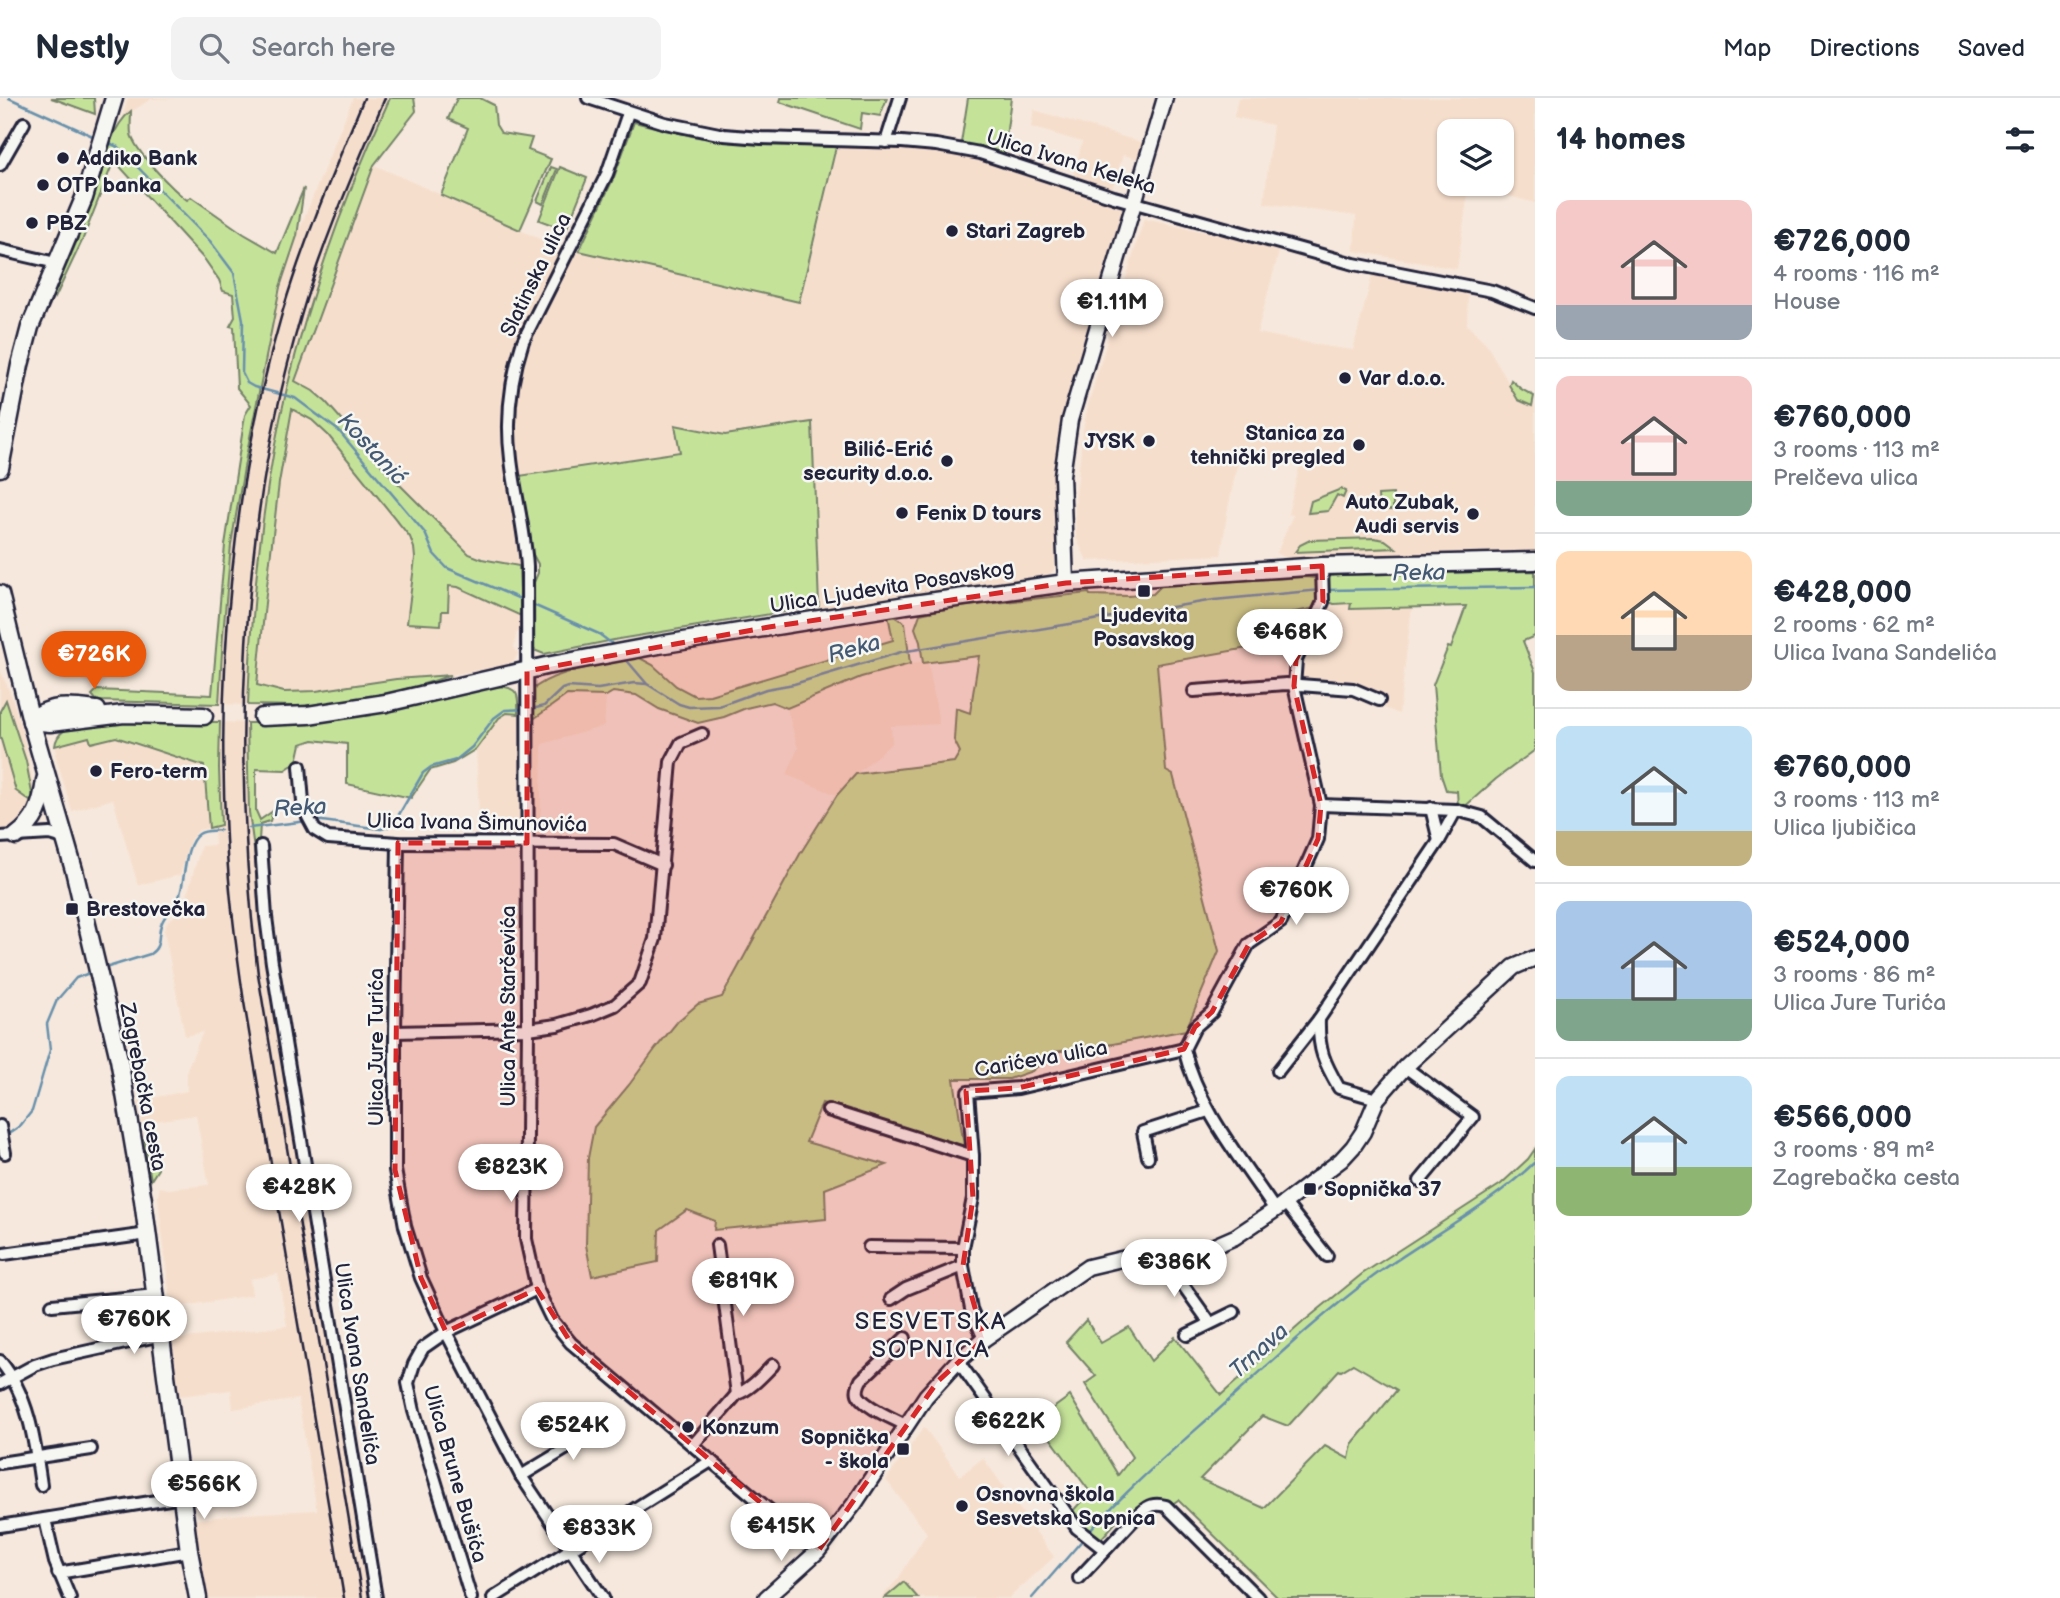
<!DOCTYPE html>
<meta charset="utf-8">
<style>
body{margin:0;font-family:"Balsamiq Sans",sans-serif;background:#f2f2f3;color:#1f2937;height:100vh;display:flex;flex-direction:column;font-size:26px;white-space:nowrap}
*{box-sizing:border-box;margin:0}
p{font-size:23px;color:#747a83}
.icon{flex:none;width:38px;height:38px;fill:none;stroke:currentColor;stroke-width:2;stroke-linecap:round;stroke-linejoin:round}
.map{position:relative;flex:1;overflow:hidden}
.sheet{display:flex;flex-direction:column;background:#fff;width:525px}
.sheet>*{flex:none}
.tools{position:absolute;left:1437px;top:21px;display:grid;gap:14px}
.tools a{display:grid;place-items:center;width:77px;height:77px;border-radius:14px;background:#fff;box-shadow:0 2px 5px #0004;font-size:35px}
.price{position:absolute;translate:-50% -60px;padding:0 16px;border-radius:24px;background:#fff;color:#222;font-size:23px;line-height:46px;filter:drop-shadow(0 2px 4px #0008)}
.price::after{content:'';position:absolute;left:50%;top:42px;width:21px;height:16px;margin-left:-10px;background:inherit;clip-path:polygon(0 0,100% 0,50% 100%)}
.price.selected{background:#ea580c;color:#fff}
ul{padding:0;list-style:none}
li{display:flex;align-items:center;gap:21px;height:175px;padding:0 21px}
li+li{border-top:2px solid #e0e1e3}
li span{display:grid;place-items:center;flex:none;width:196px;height:140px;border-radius:14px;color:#555}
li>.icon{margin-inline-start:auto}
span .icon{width:84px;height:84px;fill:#fffc;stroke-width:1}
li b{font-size:30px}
h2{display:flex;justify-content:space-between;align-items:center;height:84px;padding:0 21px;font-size:30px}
header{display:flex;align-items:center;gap:42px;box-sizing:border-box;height:98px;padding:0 35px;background:#fff;border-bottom:2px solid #e0e1e3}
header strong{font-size:33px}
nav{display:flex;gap:38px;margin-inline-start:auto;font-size:24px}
.search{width:490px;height:63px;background:#f2f2f3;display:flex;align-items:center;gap:18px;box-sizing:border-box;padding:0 24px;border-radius:14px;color:#747a83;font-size:26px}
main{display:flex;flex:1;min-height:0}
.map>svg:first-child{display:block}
</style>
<header>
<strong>Nestly</strong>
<div class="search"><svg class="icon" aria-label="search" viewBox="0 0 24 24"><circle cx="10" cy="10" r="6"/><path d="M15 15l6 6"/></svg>Search here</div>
<nav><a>Map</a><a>Directions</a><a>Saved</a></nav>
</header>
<main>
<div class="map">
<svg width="1535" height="1500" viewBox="0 0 1535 1500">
<rect width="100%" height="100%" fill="#f6e8dc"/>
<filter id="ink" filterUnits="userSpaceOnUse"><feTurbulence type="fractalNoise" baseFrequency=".0143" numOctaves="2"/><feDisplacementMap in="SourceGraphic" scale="14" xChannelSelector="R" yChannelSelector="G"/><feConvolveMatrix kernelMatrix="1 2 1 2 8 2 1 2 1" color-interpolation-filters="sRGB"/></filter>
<g filter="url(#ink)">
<g fill="#f6decc" fill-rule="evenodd">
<polygon points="128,0 177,0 151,1 123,19"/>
<polygon points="353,0 390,0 367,49 344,109 321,175 286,291 274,349 263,424 254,498 248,607 219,606 223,537 231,447 255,305 280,189 297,138"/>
<path d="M1238,0h297v105l-66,-18 -12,84 -103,-18 2,-35 -92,-13 9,-78 -39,-8zM1502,33v53h-53v-53z"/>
<polygon points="1034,12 1147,46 1143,62 1123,57 1111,94 1073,81 1082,44 1031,29"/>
<polygon points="837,47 880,47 934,51 981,59 1117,105 1123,111 1125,118 1057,379 1056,455 1054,471 1047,479 1036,484 966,490 820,516 812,324 725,337 676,327 681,354 519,378 515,365 513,317 521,263 529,239 575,152 799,204"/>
<polygon points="374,67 562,151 529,213 513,248 509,271 502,338 502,354 516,436 519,468 469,456 392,379 326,304 295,283"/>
<polygon points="1144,121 1280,150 1257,235 1330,249 1353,252 1373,174 1468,191 1467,227 1486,245 1518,302 1535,308 1535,458 1293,464 1277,455 1293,417 1288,416 1300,366 1239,358 1227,415 1221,457 1087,463 1076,439 1075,408 1083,332 1088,307"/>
<polygon points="292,310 312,322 328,337 410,439 414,450 415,460 408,525 442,513 447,513 449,488 458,489 521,518 521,532 516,536 514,550 518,555 514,563 503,568 451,577 421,579 316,593 283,594 257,588 279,385"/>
<polygon points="1317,503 1334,506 1351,505 1351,511 1412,508 1399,616 1357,598 1289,576 1287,543 1282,534 1282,519 1290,515 1314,510"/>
<polygon points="888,517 894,542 710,597 695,598 676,588 653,567 638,559 773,534"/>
<polygon points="928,564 939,626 891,628 892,645 856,676 837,697 787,677 798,650 787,610 861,579 910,566"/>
<polygon points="0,572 12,599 26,647 36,703 18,732 0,734"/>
<polygon points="567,597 606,598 604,628 542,646 540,738 480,737 476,651 499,620 507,615 535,620"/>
<polygon points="220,624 247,625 247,661 251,741 257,774 262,836 272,912 371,1500 206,1500 201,1477 193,1422 244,1416 317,1412 298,1301 233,1311 231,1292 178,1298 171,1242 287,1228 278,1176 250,1181 252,1197 171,1210 158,1098 160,1089 168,1091 209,1087 196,1017 142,1025 138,1003 187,993 187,971 203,934 185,938 164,832 168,823 180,814 185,804 201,748 215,747 214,729 221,727 219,670"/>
<polygon points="89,639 91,645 116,639 204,668 209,730 199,732 190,742 180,777 138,787 113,701 72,713 55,655 57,654 55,648"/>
<polygon points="924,1329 960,1378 983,1360 1054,1459 1009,1500 881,1500 898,1481 927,1435 886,1382"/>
</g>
<g fill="#c5e299" stroke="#74826a" stroke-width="2" fill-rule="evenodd">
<polygon points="51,0 94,0 95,16 57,2"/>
<path d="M390,0h24l2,13 -42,54 -79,216 18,10 13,11 66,75 77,77 13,5 37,7 2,50 -63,-29 -9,-1 -1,25h-6l-1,14 -34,-2 8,-65 -1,-10 -4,-11 -82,-102 -16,-15 -20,-11 -13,74 -14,120 -8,82 27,7 32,-1 80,-12 55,-4c-47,17 -99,28 -149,31 -18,0 -36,-1 -54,-1 4,-106 14,-213 39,-317 24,-99 60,-197 103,-290z"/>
<polygon points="457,0 480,0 494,7 496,27 501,35 532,40 528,52 551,61 520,132 441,97 468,30 448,21"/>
<polygon points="781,0 887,0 880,18 862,15 860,31 780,4"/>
<polygon points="968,0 1011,0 1004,55 961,45"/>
<path d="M131,13c0,7 -1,16 0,23 4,17 41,55 56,66l4,-3 53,37 33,19 27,-65 -7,48 -17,51 -35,175 -14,83 -8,90 -4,69 -122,-3 -5,-6 5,-5 115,5 13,-150 20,-130 6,-10 -14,-17 -3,-61 -4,-1 5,-9 -2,-23 -10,-3 -4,-11 -14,-20 -91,-100 -32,81 -27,57 -2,-2c13,-30 27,-60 38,-91 10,-28 16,-75 40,-94z"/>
<polygon points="634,24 692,38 728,44 836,49 799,204 579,153 614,79"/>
<polygon points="551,69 557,71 543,106 537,103"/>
<polygon points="560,69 587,80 566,132 539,122"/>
<polygon points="1511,282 1521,291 1534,298 1532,308 1518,302 1509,287"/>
<polygon points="812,324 819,508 619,541 544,556 534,552 532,489 538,475 538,466 531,453 529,428 519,378 680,354 675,327 725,337"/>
<polygon points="1341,391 1346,393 1343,400 1337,397 1328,413 1308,415 1311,403"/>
<polygon points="1393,396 1393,412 1379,412 1378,397"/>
<polygon points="1374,440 1385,442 1396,450 1295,454 1300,447 1310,442"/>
<polygon points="1535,473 1535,538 1523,543 1535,574 1535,652 1496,681 1461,712 1458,709 1457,693 1446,692 1441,677 1433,587 1448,549 1451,550 1466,508 1350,511 1351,505 1334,506 1329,504 1329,480 1331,478 1341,477"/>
<polygon points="1306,479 1314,480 1316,483 1317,503 1315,510 1290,515 1282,519 1282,534 1287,543 1157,566 1166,673 1173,677 1219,853 1186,932 1113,946 1054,954 1032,973 1009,981 954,981 964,1048 822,1005 806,1044 887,1067 825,1091 826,1121 714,1132 715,1123 687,1112 659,1132 658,1164 592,1178 586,1147 588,1060 594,1029 629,987 656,950 678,923 698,906 722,899 800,756 837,697 856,676 954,664 960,654 954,642 956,610 970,615 979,558 923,565 920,544 915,530 920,516 948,510 1089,495 1090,497 1128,498 1153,496 1162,487"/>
<path d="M888,517h5l12,8 5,41 -49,13 -74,31 -15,-6 -26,6 -22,9 -26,6 -39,-14 -23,-14 -23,-3 -7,4 -39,-1 -32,23 -4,-1v-26c22,-22 77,-26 107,-34l15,8 23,21 19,10 15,-1 183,-55z"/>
<path d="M497,588c22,1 22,9 21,28l-11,-1 -8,5 -23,31 -23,14 -23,7 -19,28 -64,-14v-40l-34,-4 -12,4 -4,18 -12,8 -29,-1v42l4,9 13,-9 -3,10 -10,3 -1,17h-2v31l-8,-60 -2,-89h15l167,-22z"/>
<polygon points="6,602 26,663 34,706 16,693 0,638 0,613"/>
<path d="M90,623l130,1 -1,46 2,57 -12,3 -5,-62 -88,-29 -25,6 -2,-6 -34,9c2,-18 20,-20 35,-25z"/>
<polygon points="144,1042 155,1052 158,1071 151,1082"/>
<path d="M1535,1051v449h-257l-100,-98 -7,5c-15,-12 -26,-2 -37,10l-7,-5 -26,29 -31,-25 20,-22 -53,-72 33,-24 48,79 14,-18 -47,-73 11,-8 -30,-34 20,-22 15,23 28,-16 22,34 24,-24 46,58 82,-73 59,-48 139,-90 27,-25zM1353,1266l44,26 -45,54 -3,15 -24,-13 -61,62 -64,-29 62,-63 26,10 51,-56 2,1z"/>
<polygon points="904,1484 918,1500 885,1500"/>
</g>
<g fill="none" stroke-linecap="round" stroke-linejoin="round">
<g stroke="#6790ac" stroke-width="2.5">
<polyline points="9,0 97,40"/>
<polyline points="107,44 118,49 210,143 234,175 243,222 242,275 247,285 254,289 295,300 339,333 425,435 434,456 447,470 525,503"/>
<polyline points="1327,492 1535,489"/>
<polyline points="531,506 599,536 615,548"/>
<polyline points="624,559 647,586"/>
<polyline points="532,611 544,608 562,591 568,589 598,591 634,585 647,586 679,606 689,609 719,608 766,591 794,586 901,554 1214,502 1321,492"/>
<polyline points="315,722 381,731 388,729 397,720 423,675 431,669 456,662 472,649 494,620 505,612 526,611"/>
<polyline points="249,730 308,723"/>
<path d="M105,870l45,-14c12,-8 7,-17 11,-29 3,-11 14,-18 18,-28 7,-17 4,-52 20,-63 6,-4 15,-3 22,-4"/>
<polyline points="5,1038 20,1028 32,1013 50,952 47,926 57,902 76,880 92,874"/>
<path d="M1089,1434c39,-44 84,-82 128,-121 50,-45 99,-92 153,-132 55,-41 116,-70 165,-117"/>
<polyline points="1032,1500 1085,1439"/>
</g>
<defs>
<g id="minor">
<polyline points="588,0 665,25 724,37 761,40 902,44 936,47 980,55 1114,99 1354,166 1492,193 1535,210"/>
<path d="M628,15l-21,61 -84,167c-12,37 -17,79 -12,118 4,36 14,71 16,108l1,462 -2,210 11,50 15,31 19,23 247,208"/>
<polyline points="886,44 900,0"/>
<polyline points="0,67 24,25"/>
<polyline points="0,152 56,165"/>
<polyline points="1194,593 1286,586 1353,591 1379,602"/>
<polyline points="300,668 303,704 308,719 315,732 328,740 398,745 614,746 663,767"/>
<polyline points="1321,707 1456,712 1482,719 1535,763"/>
<polyline points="1431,710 1439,743"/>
<polyline points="0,739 50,736 57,738 66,742"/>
<polyline points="398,745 395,934 395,1072 405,1128 421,1180 446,1234 521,1378 603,1500"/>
<polyline points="261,748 266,819 272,865 376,1500"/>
<polyline points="395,934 528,931 557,927 591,917 615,907 640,885 655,841 671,664 681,645 702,636"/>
<polyline points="1405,969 1473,1019 1420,1083"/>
<polyline points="1278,973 1319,921"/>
<path d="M1377,1001l-38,-11c-15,-26 -21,-38 -20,-69l120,-178 17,-31"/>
<polyline points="828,1012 973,1058"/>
<polyline points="0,1028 5,1055"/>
<polyline points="1148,1059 1143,1034 1208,1013"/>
<polyline points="1285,1105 1327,1158"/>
<path d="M1275,1112c-34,-51 -76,-100 -91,-161l11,-22 17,-15 37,-68 32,-22 37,-83 3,-34 -27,-119 2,-26 27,-58 -1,-36"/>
<polyline points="717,1147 737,1296"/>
<polyline points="869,1149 963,1150"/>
<polyline points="4,1156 148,1136"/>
<polyline points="1163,1159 1210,1225"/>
<polyline points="891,1201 906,1191 963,1168"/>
<polyline points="52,1207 156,1197"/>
<polyline points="1187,1237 1234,1214"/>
<path d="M905,1240l-44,42c-3,6 -5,11 -2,16 7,12 36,23 48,30"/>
<polyline points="984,1241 971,1211 963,1168 963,1150 973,1100 973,1058 968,994 1018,990 1184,951"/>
<path d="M0,1263c29,34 35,82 41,124"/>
<polyline points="958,1263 1077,1430 1105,1452"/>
<polyline points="0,1286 35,1267 53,1261 161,1237"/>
<path d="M693,1347l44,-51c14,-5 25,-18 36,-29"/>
<polyline points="0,1365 91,1351"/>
<polyline points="521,1378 610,1324"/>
<polyline points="45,1421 55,1464 70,1500"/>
<polyline points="0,1428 182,1399"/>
<polyline points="58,1475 189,1453"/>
<path d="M1079,1480l61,-65c9,-8 14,-10 26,-7l92,92"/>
<polyline points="471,1500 414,1313 408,1285 414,1266 423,1250 446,1234 537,1191"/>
<polyline points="493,1500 711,1363"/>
</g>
<g id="tertiary">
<polyline points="1066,485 1062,377 1070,322 1165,0"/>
<polyline points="766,1500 818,1453 855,1405 926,1298 958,1263 984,1241 1088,1169 1134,1158 1189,1159 1235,1139 1275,1112 1341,1062 1353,1049 1363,1034 1377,1001 1405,969 1514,869 1535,860"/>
</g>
<g id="secondary">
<polyline points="0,370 20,267 30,229 84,100 114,0"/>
<polyline points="0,496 31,623 74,772 119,961 143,1102 189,1453 198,1500"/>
<polyline points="262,619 308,617 386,605 546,568 659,547 906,507 1066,485 1322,468 1535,463"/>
<polyline points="31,623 50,625 124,616 204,618"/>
<path d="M31,623c18,-18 42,-14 66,-11"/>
<path d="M16,738c20,-14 26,-32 29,-56"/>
</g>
</defs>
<use href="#minor" stroke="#22223b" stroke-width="16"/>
<use href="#tertiary" stroke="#22223b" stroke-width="19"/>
<use href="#secondary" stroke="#22223b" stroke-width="21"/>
<use href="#minor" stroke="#f6f6f2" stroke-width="10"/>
<use href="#tertiary" stroke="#f6f6f2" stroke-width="14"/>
<use href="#secondary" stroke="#f6f6f2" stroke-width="16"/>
<g stroke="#22223b" stroke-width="2.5">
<path d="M344,1500l-100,-596c-8,-54 -15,-108 -18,-163 -10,-176 7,-359 57,-529 22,-73 52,-142 81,-212"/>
<path d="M362,1500l-104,-624c-27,-217 -19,-448 43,-658 22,-75 54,-147 84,-218"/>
</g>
</g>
</g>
<path fill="#d62828" fill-opacity="0.2" stroke="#d62828" stroke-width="5" stroke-dasharray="14 9" stroke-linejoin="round" d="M1322,468l1,36 -27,58 -2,26 27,119 -3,34 -37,83 -32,22 -37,68 -17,15 -11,22 -166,39 -52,3 7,107 -10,68 21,73 -46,42 -120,170 -247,-208 -34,-54 -91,43 -25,-54 -26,-108 3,-327h129v-172l242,-44 297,-44z"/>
<g fill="#22223b" stroke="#f6f6f2" stroke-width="2.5">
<circle cx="63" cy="60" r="7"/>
<circle cx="43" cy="87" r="7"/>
<circle cx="32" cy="125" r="7"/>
<circle cx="952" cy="133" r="7"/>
<circle cx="1345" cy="280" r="7"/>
<circle cx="1149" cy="343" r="7"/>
<circle cx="1359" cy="347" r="7"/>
<circle cx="947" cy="363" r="7"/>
<circle cx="902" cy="415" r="7"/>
<circle cx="1473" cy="416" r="7"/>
<rect x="1137" y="486" width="14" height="14" rx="3.5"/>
<circle cx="96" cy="673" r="7"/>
<rect x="65" y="804" width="14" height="14" rx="3.5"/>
<rect x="1303" y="1084" width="14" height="14" rx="3.5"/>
<circle cx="688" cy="1329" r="7"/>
<rect x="896" y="1344" width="14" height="14" rx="3.5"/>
<circle cx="962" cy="1408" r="7"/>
</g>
<g text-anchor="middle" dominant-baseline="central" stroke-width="5" stroke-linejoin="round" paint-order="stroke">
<g font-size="21" font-weight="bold" fill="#22223b" stroke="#f6f6f2" text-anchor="start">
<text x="77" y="60">Addiko Bank</text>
<text x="57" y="87">OTP banka</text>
<text x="46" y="125">PBZ</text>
<text x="966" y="133">Stari Zagreb</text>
<text x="1359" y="280">Var d.o.o.</text>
<text x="1345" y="335" text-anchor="end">Stanica za<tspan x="1345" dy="24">tehnički pregled</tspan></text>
<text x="1135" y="343" text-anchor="end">JYSK</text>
<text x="933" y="351" text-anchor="end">Bilić-Erić<tspan x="933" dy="24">security d.o.o.</tspan></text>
<text x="1459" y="404" text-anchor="end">Auto Zubak,<tspan x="1459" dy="24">Audi servis</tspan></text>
<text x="916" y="415">Fenix D tours</text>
<text x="1144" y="517" text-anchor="middle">Ljudevita<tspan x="1144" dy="24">Posavskog</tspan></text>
<text x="110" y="673">Fero-term</text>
<text x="86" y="811">Brestovečka</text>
<text x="1324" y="1091">Sopnička 37</text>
<text x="702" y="1329">Konzum</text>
<text x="889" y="1339" text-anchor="end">Sopnička<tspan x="889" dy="24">- škola</tspan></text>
<text x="976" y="1396">Osnovna škola<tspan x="976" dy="24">Sesvetska Sopnica</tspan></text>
</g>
<g font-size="21" fill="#22223b" stroke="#f6f6f2">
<text transform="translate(1071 64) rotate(17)">Ulica Ivana Keleka</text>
<text transform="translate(536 177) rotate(-64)">Slatinska ulica</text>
<text transform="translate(892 489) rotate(-9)">Ulica Ljudevita Posavskog</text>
<text transform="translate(477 725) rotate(1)">Ulica Ivana Šimunovića</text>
<text transform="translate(508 908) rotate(-90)">Ulica Ante Starčevića</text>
<text transform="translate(376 949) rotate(-90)">Ulica Jure Turića</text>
<text transform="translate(1041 961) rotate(-10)">Carićeva ulica</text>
<text transform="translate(143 989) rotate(79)">Zagrebačka cesta</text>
<text transform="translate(357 1266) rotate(81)">Ulica Ivana Sandelića</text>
<text transform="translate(455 1376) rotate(74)">Ulica Brune Bušića</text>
</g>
<g font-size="23" font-style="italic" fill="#445973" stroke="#f6f6f2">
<text transform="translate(372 351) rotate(47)">Kostanić</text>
<text transform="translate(1419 475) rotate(-1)">Reka</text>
<text transform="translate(854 551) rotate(-16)">Reka</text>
<text transform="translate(300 710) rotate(-3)">Reka</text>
<text transform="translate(1259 1253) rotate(-42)">Trnava</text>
</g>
<g font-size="24" letter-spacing="2" fill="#22223b" stroke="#f6f6f2">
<text x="931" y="1223">SESVETSKA<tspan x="931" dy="28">SOPNICA</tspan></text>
</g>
</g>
</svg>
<div class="tools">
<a><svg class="icon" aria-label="layers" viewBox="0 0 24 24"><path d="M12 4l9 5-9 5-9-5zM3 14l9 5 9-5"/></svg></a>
</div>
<b class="price" style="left:1112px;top:241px">€1.11M</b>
<b class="price" style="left:1290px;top:571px">€468K</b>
<b class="price selected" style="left:94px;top:593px">€726K</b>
<b class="price" style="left:1296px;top:829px">€760K</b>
<b class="price" style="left:511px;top:1106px">€823K</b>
<b class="price" style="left:299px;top:1126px">€428K</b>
<b class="price" style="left:1174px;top:1201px">€386K</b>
<b class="price" style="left:743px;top:1220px">€819K</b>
<b class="price" style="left:134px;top:1258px">€760K</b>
<b class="price" style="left:1008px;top:1360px">€622K</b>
<b class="price" style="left:573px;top:1364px">€524K</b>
<b class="price" style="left:204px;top:1423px">€566K</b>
<b class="price" style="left:781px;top:1465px">€415K</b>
<b class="price" style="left:599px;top:1467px">€833K</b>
</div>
<section class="sheet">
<h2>14 homes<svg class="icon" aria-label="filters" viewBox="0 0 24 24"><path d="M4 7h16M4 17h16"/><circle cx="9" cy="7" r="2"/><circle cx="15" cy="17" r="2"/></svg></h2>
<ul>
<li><span style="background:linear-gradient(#f6c9c9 75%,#9aa5b1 0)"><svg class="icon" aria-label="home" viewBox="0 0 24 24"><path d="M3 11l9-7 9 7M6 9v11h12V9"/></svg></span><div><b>€726,000</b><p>4 rooms · 116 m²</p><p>House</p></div></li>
<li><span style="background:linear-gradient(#f6c9c9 75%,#7fa58c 0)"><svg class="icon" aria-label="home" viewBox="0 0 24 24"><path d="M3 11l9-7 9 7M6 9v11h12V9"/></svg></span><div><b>€760,000</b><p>3 rooms · 113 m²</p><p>Prelčeva ulica</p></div></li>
<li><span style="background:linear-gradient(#ffd9b3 60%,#b9a48a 0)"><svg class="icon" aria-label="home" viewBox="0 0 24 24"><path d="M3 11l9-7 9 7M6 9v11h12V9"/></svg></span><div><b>€428,000</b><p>2 rooms · 62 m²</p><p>Ulica Ivana Sandelića</p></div></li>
<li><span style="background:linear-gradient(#bfe0f5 75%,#c2b280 0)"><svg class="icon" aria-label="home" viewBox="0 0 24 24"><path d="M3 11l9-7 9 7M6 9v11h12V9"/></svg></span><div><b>€760,000</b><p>3 rooms · 113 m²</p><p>Ulica ljubičica</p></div></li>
<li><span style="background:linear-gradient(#a9c7e8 70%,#7fa58c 0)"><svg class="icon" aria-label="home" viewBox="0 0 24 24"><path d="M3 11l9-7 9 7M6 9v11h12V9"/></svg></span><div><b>€524,000</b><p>3 rooms · 86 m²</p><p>Ulica Jure Turića</p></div></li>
<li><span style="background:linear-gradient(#bfe0f5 65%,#8fb573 0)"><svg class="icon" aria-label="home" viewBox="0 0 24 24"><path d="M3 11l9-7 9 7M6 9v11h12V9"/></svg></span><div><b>€566,000</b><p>3 rooms · 89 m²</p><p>Zagrebačka cesta</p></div></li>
</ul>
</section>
</main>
